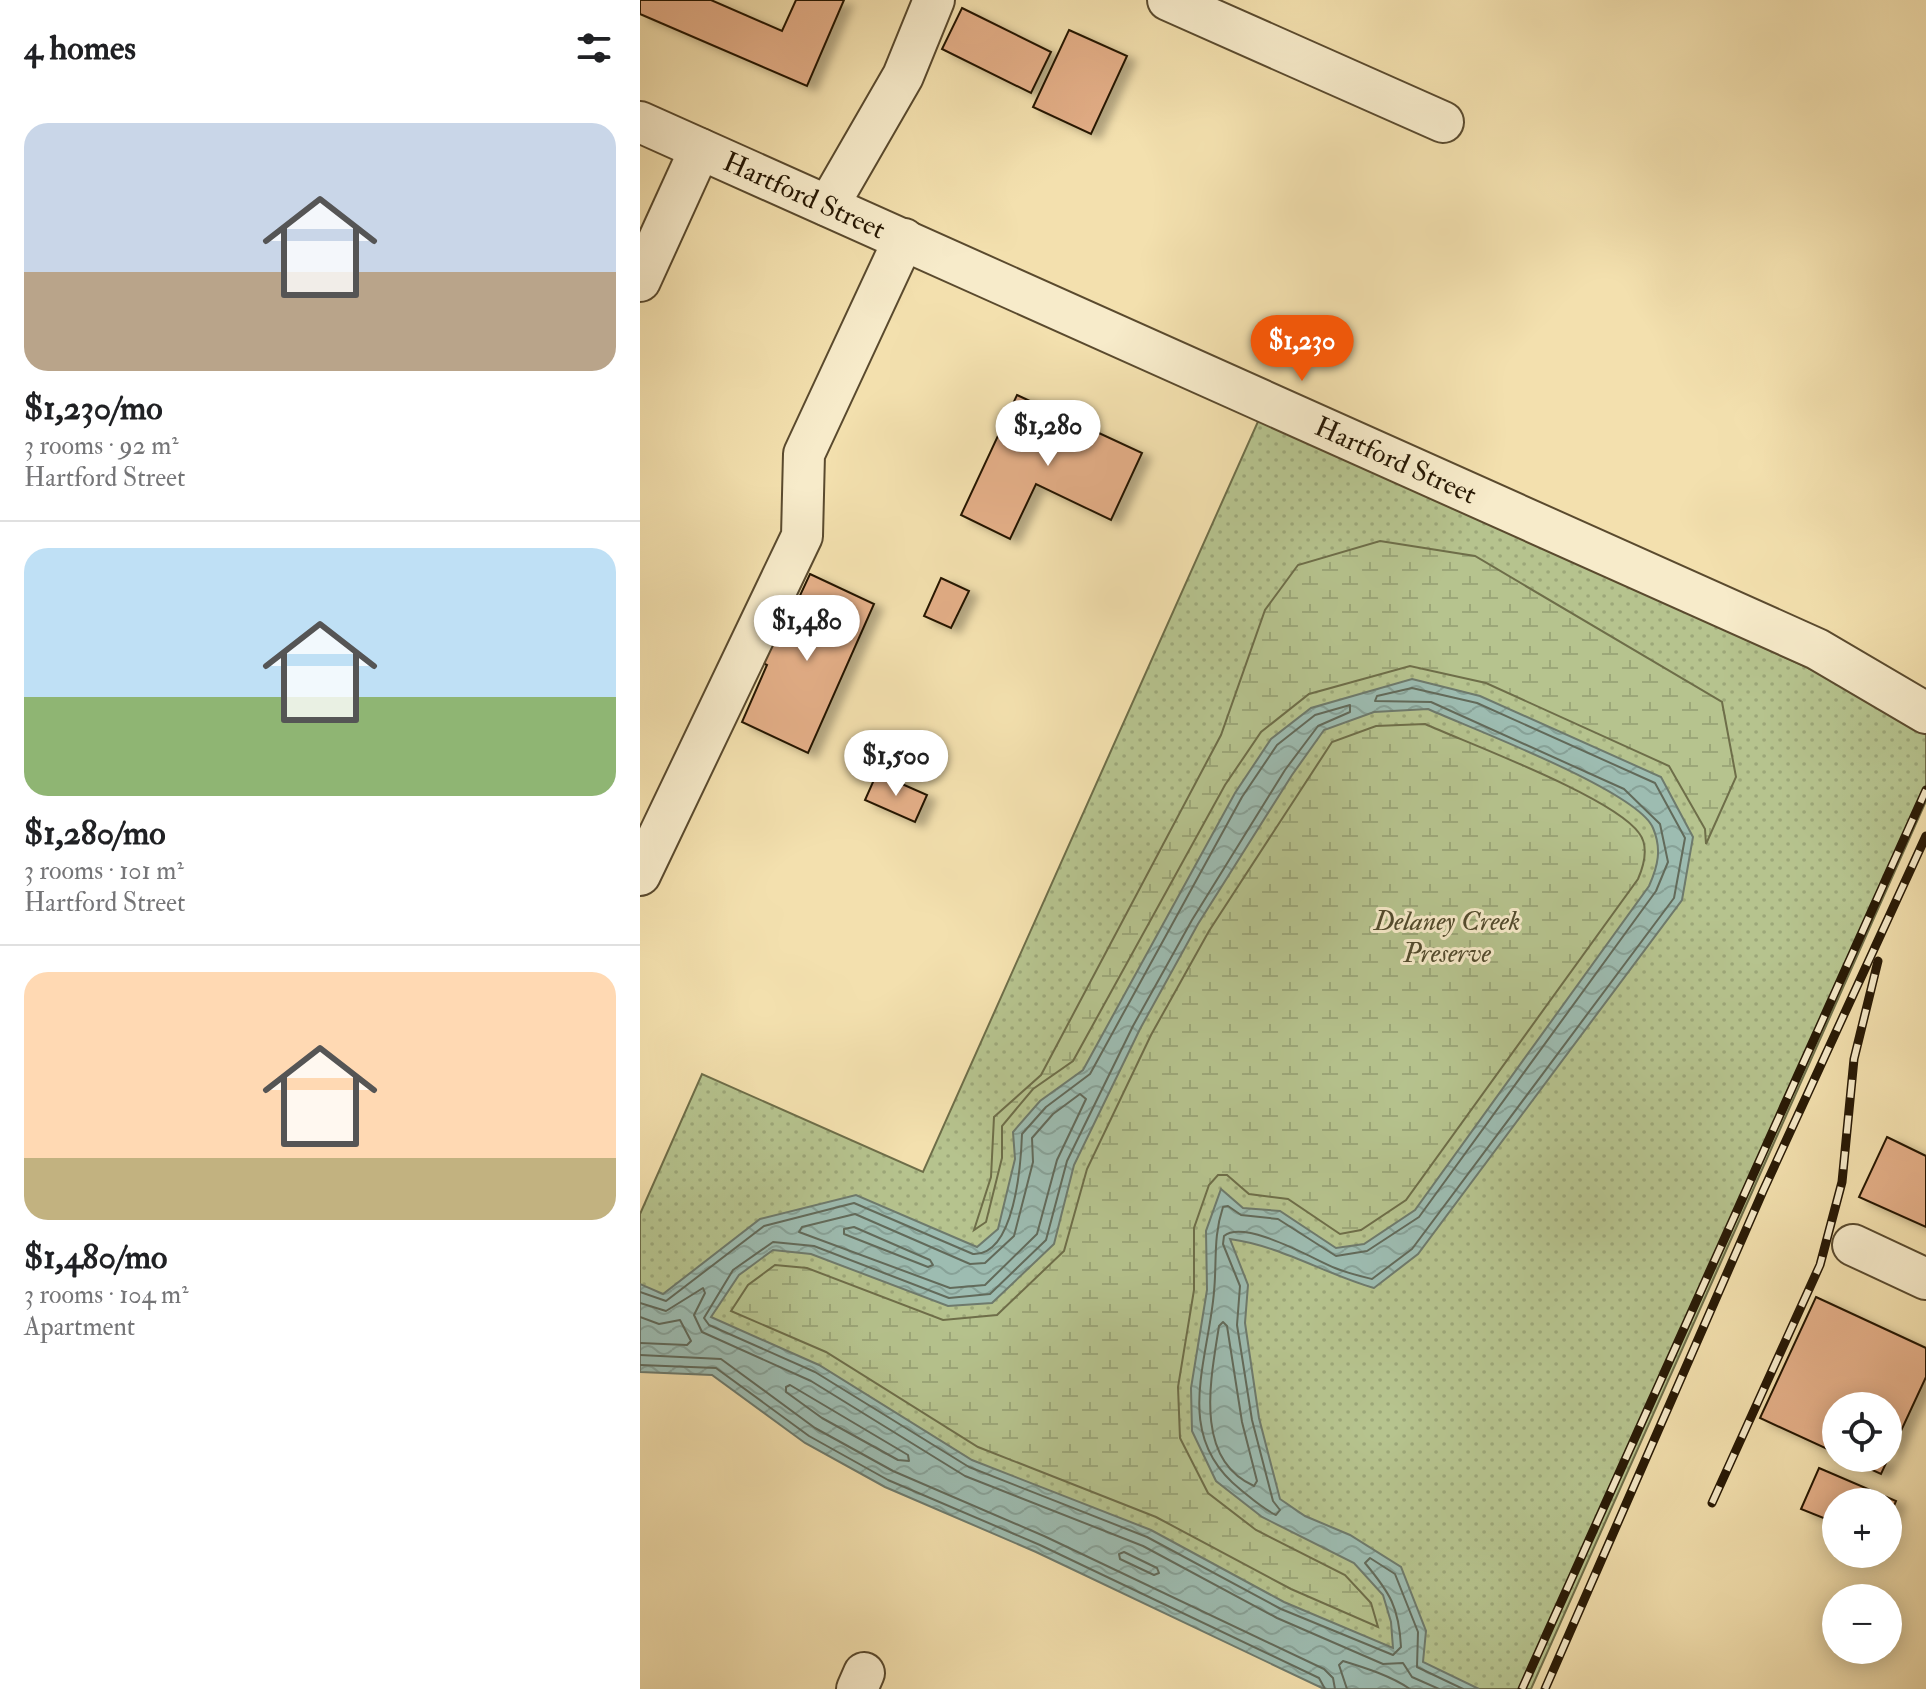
<!DOCTYPE html>
<meta charset="utf-8">
<style>
body{margin:0;font-family:"IM FELL Double Pica",serif;background:#f6f6f6;color:#202124;height:100vh;display:flex;flex-direction:column;font-size:30px;white-space:nowrap}
*{box-sizing:border-box;margin:0}
p{font-size:26px;color:#757577}
.icon{flex:none;width:44px;height:44px;fill:none;stroke:currentColor;stroke-width:2;stroke-linecap:round;stroke-linejoin:round}
.map{position:relative;flex:1;overflow:hidden}
.side{display:flex;flex-direction:column;background:#fff;width:640px}
.side>*{flex:none}
.tools{position:absolute;left:1182px;top:1392px;display:grid;gap:16px}
.tools a{display:grid;place-items:center;width:80px;height:80px;border-radius:50%;background:#fff;box-shadow:0 4px 20px #0003;font-size:40px}
.price{position:absolute;translate:-50% -68px;padding:0 18px;border-radius:28px;background:#fff;color:#222;font-size:26px;line-height:52px;filter:drop-shadow(0 2px 4px #0008)}
.price::after{content:'';position:absolute;left:50%;top:48px;width:24px;height:18px;margin-left:-12px;background:inherit;clip-path:polygon(0 0,100% 0,50% 100%)}
.price.selected{background:#ea580c;color:#fff}
ul{padding:0;list-style:none}
li{display:grid;align-content:center;gap:16px;height:424px;padding:0 24px}
li+li{border-top:2px solid #e0e0e0}
li span{display:grid;place-items:center;height:248px;border-radius:24px;color:#555}
li>.icon{margin-inline-start:auto}
span .icon{width:144px;height:144px;fill:#fffc;stroke-width:1}
li b{font-size:34px}
h2{display:flex;justify-content:space-between;align-items:center;height:96px;padding:0 24px;font-size:34px}
main{display:flex;flex:1;min-height:0}
.map>svg:first-child{display:block}
</style>
<main>
<section class="side">
<h2>4 homes<svg class="icon" aria-label="filters" viewBox="0 0 24 24"><path d="M4 7h16M4 17h16"/><circle cx="9" cy="7" r="2"/><circle cx="15" cy="17" r="2"/></svg></h2>
<ul>
<li><span style="background:linear-gradient(#c9d6e8 60%,#b9a48a 0)"><svg class="icon" aria-label="home" viewBox="0 0 24 24"><path d="M3 11l9-7 9 7M6 9v11h12V9"/></svg></span><div><b>$1,230/mo</b><p>3 rooms · 92 m²</p><p>Hartford Street</p></div></li>
<li><span style="background:linear-gradient(#bfe0f5 60%,#8fb573 0)"><svg class="icon" aria-label="home" viewBox="0 0 24 24"><path d="M3 11l9-7 9 7M6 9v11h12V9"/></svg></span><div><b>$1,280/mo</b><p>3 rooms · 101 m²</p><p>Hartford Street</p></div></li>
<li><span style="background:linear-gradient(#ffd9b3 75%,#c2b280 0)"><svg class="icon" aria-label="home" viewBox="0 0 24 24"><path d="M3 11l9-7 9 7M6 9v11h12V9"/></svg></span><div><b>$1,480/mo</b><p>3 rooms · 104 m²</p><p>Apartment</p></div></li>
</ul>
</section>
<div class="map">
<svg width="1286" height="1689" viewBox="0 0 1286 1689">
<defs>
<pattern id="green-dots" width="8" height="8" patternUnits="userSpaceOnUse" patternTransform="scale(2)"><rect width="8" height="8" fill="#b6c38e"/><path d="M2 2h.1M6 6h.1" fill="none" stroke="#9ca779" stroke-width="1.8" stroke-linecap="round"/></pattern>
<pattern id="wetland-marsh" width="20" height="14" patternUnits="userSpaceOnUse" patternTransform="scale(2)"><rect width="20" height="14" fill="#b6c38e"/><path d="M1 5h8M5 5V1M11 12h8M15 12V8" fill="none" stroke="#9ca779"/></pattern>
<pattern id="water-waves" width="16" height="10" patternUnits="userSpaceOnUse" patternTransform="scale(2)"><rect width="16" height="10" fill="#9dbcb1"/><path d="M0 5q4-4 8 0t8 0" fill="none" stroke="#87a197"/></pattern>
<filter id="shadow"><feDropShadow dx="9" dy="5" stdDeviation="4" flood-color="#0004"/></filter>
</defs>
<rect width="100%" height="100%" fill="#f3e0ae"/>
<filter id="stains"><feTurbulence type="fractalNoise" baseFrequency=".0025" numOctaves="4"/><feColorMatrix values="0 0 0 0 .2 0 0 0 0 .09 0 0 0 0 .02 0 0 0 .5 -.17"/></filter>
<radialGradient id="worn" r=".72"><stop offset=".6" stop-color="#630" stop-opacity="0"/><stop offset="1" stop-color="#630" stop-opacity=".3"/></radialGradient>
<polygon fill="url(#green-dots)" stroke="#6e6e49" stroke-width="2" points="620,417 1286,722 1286,801 891,1689 781,1689 0,1338 0,1214 62,1074 283,1172"/>
<g fill="url(#wetland-marsh)" stroke="#6e6e49" stroke-width="2">
<polygon points="740,541 835,556 1082,702 1096,777 1066,844 1065,829 1029,766 846,683 770,666 669,694 621,732 585,785 433,1061 393,1089 362,1126 362,1158 346,1222 334,1230 351,1177 354,1117 401,1075 581,735 625,610 658,565"/>
<path d="M785,724c47,21 188,73 214,109 10,13 5,32 -1,46l-232,321 -45,30 -21,4 -52,-35 -39,-5 -22,-19h-9l-9,10 -15,43v62l-16,97 2,51 28,55 48,37 89,45 26,28 7,24 -87,-38 -135,-72 -178,-70 -152,-95 -95,-41 17,-26 27,-20 32,3 136,52 54,-5 67,-64 23,-82 64,-134 58,-104 123,-189 44,-16z"/>
</g>
<path fill="url(#water-waves)" stroke="#6e7a6c" stroke-width="2" fill-rule="evenodd" d="M772,679l68,17 181,81 32,60 -11,63 -264,354 -44,34c-49,-14 -93,-42 -144,-49l18,46 -3,38 14,95 21,81 25,17 45,19 51,32 25,64 -3,31 56,27h-155l-288,-137 -151,-65 -80,-44 -93,-68 -72,-3v-88l23,10 97,-75 96,-24 121,52 21,-18 17,-70 -2,-27 27,-31 43,-31 152,-277 36,-54 40,-31zM788,709c42,19 210,82 225,119 9,21 5,38 -4,58l-234,324 -51,34 -28,4 -56,-37 -37,-3 -22,-19 -15,42 1,59 -16,98 1,43 24,50 46,36 92,46 29,32 8,27 2,26 -109,-46 -133,-72 -179,-70 -153,-95 -108,-48 28,-42 34,-25 38,4 137,52 44,-3 62,-59 20,-79 66,-136 58,-105 94,-149 32,-45 50,-18z"/>
<g fill="none" stroke-linecap="round" stroke-linejoin="round">
<g stroke="#626a5a" stroke-width="2">
<path d="M772,688l65,15 178,80 30,55 -11,60 -262,351 -40,30c-12,-3 -25,-6 -37,-11 -22,-9 -90,-49 -111,-32l-1,8 17,42 -3,39 15,95 21,81 7,9 -4,5c-13,-6 -24,-16 -35,-25 -69,-54 -33,-127 -27,-198 3,-31 -1,-55 9,-85l5,-1 13,9 37,4 58,37 31,-5 52,-34 237,-326 12,-29 -8,-38 -36,-35 -193,-87 -56,-1 2,-5z"/>
<polygon points="440,1094 446,1099 417,1160 397,1234 345,1285 310,1288 159,1232 162,1227 215,1214 330,1264 345,1263 374,1236 393,1162 392,1138 413,1114"/>
<polygon points="214,1227 290,1260 293,1265 288,1267 204,1234 204,1229"/>
<path d="M0,1292l26,9 98,-75 90,-23 119,51c42,2 48,-91 49,-120l24,-27 44,-33 152,-277 35,-52 38,-30 35,-10v7l-32,14 -33,44 -93,150 -59,106 -66,135 -21,79 -56,54 -41,4 -135,-52 -41,-4 -40,28 -29,48 5,7 106,47 154,95 178,70 134,72 112,46 8,-8c-2,-40 -11,-54 -36,-84l5,-5 25,16 23,58 -1,35 46,22"/>
<polyline points="0,1303 26,1311 63,1288 65,1293 54,1315 62,1332 171,1381 325,1476 503,1546 637,1618 743,1664 763,1663 772,1677 799,1689"/>
<polyline points="0,1317 19,1324 40,1320 51,1341 47,1345 0,1343"/>
<path d="M583,1322l4,4 15,96 15,59 -3,5c-61,-27 -43,-108 -35,-160z"/>
<polyline points="0,1355 81,1359 175,1428 253,1471 404,1536 684,1669 693,1678 695,1689"/>
<polyline points="0,1365 76,1368 169,1436 248,1480 400,1545 679,1678 685,1689"/>
<polygon points="150,1385 268,1455 269,1461 258,1460 182,1418 146,1392 146,1387"/>
<polygon points="484,1552 517,1568 519,1573 514,1575 480,1559 479,1554"/>
<path d="M707,1689l-8,-24 4,-4c23,7 48,15 67,28"/>
</g>
</g>
<g fill="#e3ae87" stroke="#271804" stroke-width="2" filter="url(#shadow)">
<polygon points="0,0 71,0 142,31 156,0 204,0 167,86 0,14"/>
<polygon points="322,8 411,52 391,93 302,49"/>
<polygon points="429,30 487,56 451,134 393,107"/>
<polygon points="377,395 502,453 471,520 396,484 370,539 321,515"/>
<polygon points="170,574 234,604 168,753 102,722 127,665 117,660 132,628 143,632"/>
<polygon points="301,578 329,591 311,628 284,616"/>
<polygon points="237,773 287,795 275,822 225,800"/>
<polygon points="1247,1137 1286,1156 1286,1227 1219,1197"/>
<polygon points="1176,1297 1286,1348 1286,1377 1241,1474 1206,1458 1248,1458 1248,1406 1196,1406 1196,1453 1120,1418"/>
<polygon points="1179,1468 1256,1501 1248,1520 1248,1502 1196,1502 1196,1523 1161,1509"/>
</g>
<g fill="none" stroke-linecap="round" stroke-linejoin="round">
<defs>
<g id="minor">
<polyline points="528,0 803,122"/>
<path id="s1" d="M0,122l1177,527 109,64"/>
<polyline points="188,206 263,76 294,0"/>
<polyline points="0,281 60,149"/>
<polyline points="0,875 162,536 164,454 264,239"/>
<polyline points="1213,1245 1286,1279"/>
<polyline points="217,1689 224,1673"/>
</g>
</defs>
<use href="#minor" stroke="#5a4a2e" stroke-width="44"/>
<use href="#minor" stroke="#f7ebca" stroke-width="40"/>
<defs>
<g id="rail">
<polyline points="1072,1503 1180,1265 1202,1182 1214,1059 1238,961"/>
<polyline points="882,1689 1286,790"/>
<polyline points="905,1689 1123,1191 1286,836"/>
</g>
</defs>
<use href="#rail" stroke="#271804" stroke-width="9"/>
<use href="#rail" stroke="#f7ebca" stroke-width="6" stroke-dasharray="18" stroke-linecap="butt"/>
</g>
<g text-anchor="middle" dominant-baseline="central" stroke-width="6" stroke-linejoin="round" paint-order="stroke">
<g font-size="28" fill="#271804" stroke="#f7ebca">
<text stroke="none"><textPath href="#s1" startOffset="180">Hartford Street</textPath></text>
<text stroke="none"><textPath href="#s1" startOffset="828">Hartford Street</textPath></text>
</g>
<g font-size="28" font-style="italic" fill="#524b2d" stroke="#f7ebca">
<text x="807" y="921">Delaney Creek<tspan x="807" dy="32">Preserve</tspan></text>
</g>
</g>
<rect width="100%" height="100%" filter="url(#stains)"/>
<rect width="100%" height="100%" fill="url(#worn)"/>
</svg>
<div class="tools">
<a><svg class="icon" aria-label="locate" viewBox="0 0 24 24"><circle cx="12" cy="12" r="6"/><path d="M12 2v4M12 18v4M2 12h4M18 12h4"/></svg></a>
<a>+</a>
<a>−</a>
</div>
<b class="price selected" style="left:662px;top:383px">$1,230</b>
<b class="price" style="left:408px;top:468px">$1,280</b>
<b class="price" style="left:167px;top:663px">$1,480</b>
<b class="price" style="left:256px;top:798px">$1,500</b>
</div>
</main>
